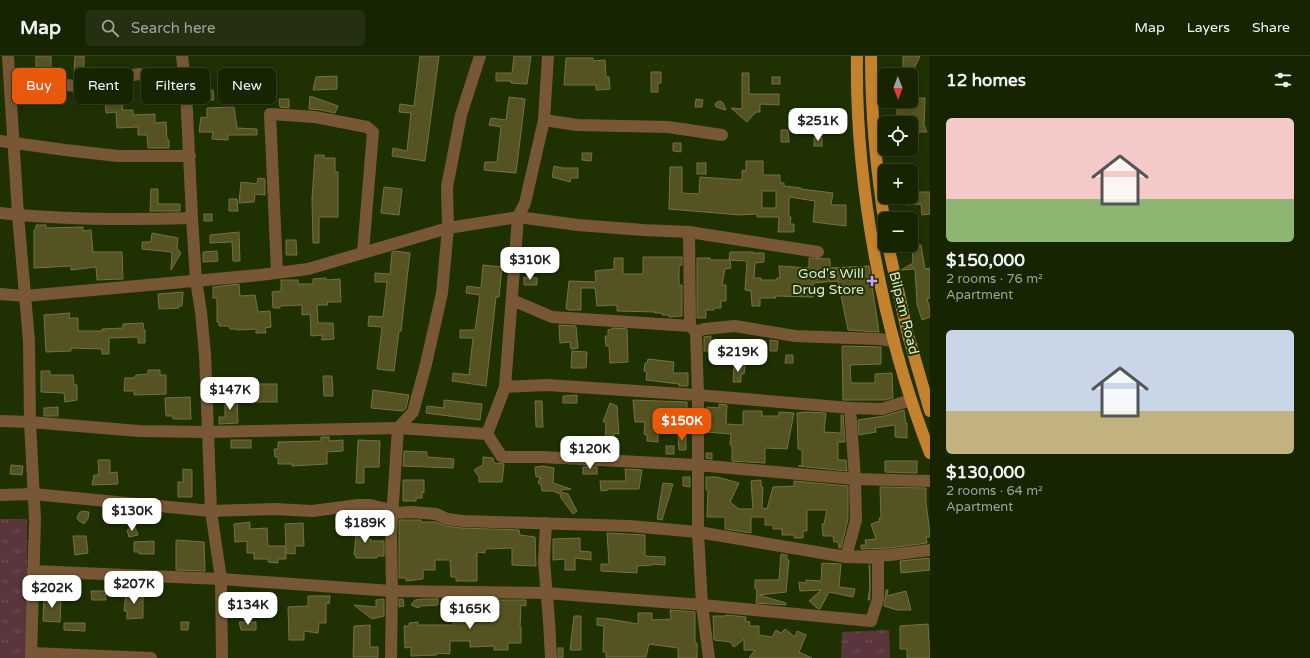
<!DOCTYPE html>
<meta charset="utf-8">
<style>
body{margin:0;font-family:"Varela Round",sans-serif;background:#243011;color:#f1f3f6;height:100vh;display:flex;flex-direction:column;font-size:15px;white-space:nowrap}
*{box-sizing:border-box;margin:0}
p{font-size:13px;color:#9ea499}
.icon{flex:none;width:22px;height:22px;fill:none;stroke:currentColor;stroke-width:2;stroke-linecap:round;stroke-linejoin:round}
.map{position:relative;flex:1;overflow:hidden}
.sheet{display:flex;flex-direction:column;background:#172402;width:380px}
.sheet>*{flex:none}
.banner{position:absolute;left:12px;top:12px;width:380px;height:36px;display:flex;gap:8px}
.needle{width:26px;rotate:179deg}
.tools{position:absolute;left:878px;top:12px;display:grid;gap:8px}
.tools a{display:grid;place-items:center;width:40px;height:40px;border-radius:6px;background:#172402;box-shadow:0 2px 6px #0003,0 0 0 1px #364124;font-size:20px}
.price{position:absolute;translate:-50% -34px;padding:0 9px;border-radius:8px;background:#fff;color:#222;font-size:13px;line-height:26px;filter:drop-shadow(0 1px 2px #0008)}
.price::after{content:'';position:absolute;left:50%;top:24px;width:12px;height:9px;margin-left:-6px;background:inherit;clip-path:polygon(0 0,100% 0,50% 100%)}
.price.active{background:#ea580c;color:#fff}
ul{padding:0;list-style:none}
li{display:grid;align-content:center;gap:8px;height:212px;padding:0 16px}
li span{display:grid;place-items:center;height:124px;border-radius:6px;color:#555}
li>.icon{margin-inline-start:auto}
span .icon{width:72px;height:72px;fill:#fffc;stroke-width:1}
li b{font-size:17px}
h2{display:flex;justify-content:space-between;align-items:center;height:48px;padding:0 16px;font-size:17px}
.tag{padding:0 14px;border-radius:6px;background:#172402;box-shadow:0 2px 6px #0003,0 0 0 1px #364124;font-size:14px;line-height:36px}
.tag.active{background:#ea580c;color:#fff}
header{display:flex;align-items:center;gap:24px;box-sizing:border-box;height:56px;padding:0 20px;background:#172402;border-bottom:1px solid #364124}
header strong{font-size:19px}
nav{display:flex;gap:22px;margin-inline-start:auto;font-size:14px}
.search{width:280px;height:36px;background:#243011;display:flex;align-items:center;gap:10px;box-sizing:border-box;padding:0 14px;border-radius:6px;color:#9ea499;font-size:15px}
main{display:flex;flex:1;min-height:0}
.map>svg:first-child{display:block}
</style>
<header>
<strong>Map</strong>
<div class="search"><svg class="icon" aria-label="search" viewBox="0 0 24 24"><circle cx="10" cy="10" r="6"/><path d="M15 15l6 6"/></svg>Search here</div>
<nav><a>Map</a><a>Layers</a><a>Share</a></nav>
</header>
<main>
<div class="map">
<svg width="930" height="602" viewBox="0 0 930 602">
<defs>
<pattern id="grass-tufts" width="24" height="20" patternUnits="userSpaceOnUse"><rect width="24" height="20" fill="#5a353c"/><path d="M3 7l-1-3M5 7V3M7 7l1-3M15 17l-1-3M17 17v-4M19 17l1-3" fill="none" stroke="#715257"/></pattern>
</defs>
<rect width="100%" height="100%" fill="#1f3003"/>
<g fill="url(#grass-tufts)">
<polygon points="0,463 27,463 28,602 0,602"/>
<polygon points="889,574 890,602 841,602 842,576"/>
</g>
<g fill="#545321" stroke="#747341" fill-rule="evenodd">
<rect x="36" y="0" width="15" height="15"/>
<polygon points="75,0 84,0 84,16 74,16"/>
<polygon points="420,0 439,0 425,105 392,100 393,92 407,95 411,57 399,56 400,48 414,50"/>
<polygon points="514,0 531,0 527,28 511,27 511,25 496,25 496,17 512,17"/>
<polygon points="903,0 920,0 911,19 903,15"/>
<polygon points="566,2 593,2 593,5 605,4 606,21 609,21 610,33 596,34 596,29 564,29"/>
<polygon points="651,16 661,16 661,27 658,27 658,36 651,36"/>
<polygon points="742,17 749,17 749,38 779,38 779,49 760,48 760,56 756,56 747,66 731,52 742,53"/>
<polygon points="337,20 337,33 313,34 316,21"/>
<rect x="772" y="21" width="8" height="7"/>
<polygon points="213,34 214,44 205,44 205,35"/>
<polygon points="310,40 338,50 335,57 321,54 309,53"/>
<polygon points="509,41 525,43 516,117 484,114 485,106 497,106 501,71 489,69 491,62 506,64"/>
<polygon points="105,42 124,42 122,54 133,54 133,59 155,58 155,67 166,66 167,84 169,84 169,92 148,92 147,79 138,79 138,71 117,72 116,56 106,57"/>
<polygon points="911,42 925,42 924,69 927,76 913,76 913,66 897,66 897,45 911,45"/>
<polygon points="279,43 289,43 289,52 280,51"/>
<polygon points="696,43 703,44 702,51 695,51"/>
<polygon points="721,45 723,47 726,54 716,51 715,48 717,46"/>
<polygon points="234,51 237,72 257,73 257,79 228,79 228,84 212,83 213,76 199,76 201,61 207,62 207,52"/>
<polygon points="781,74 788,74 789,86 781,86"/>
<rect x="814" y="82" width="8" height="8"/>
<polygon points="673,87 681,87 681,96 673,95"/>
<polygon points="582,97 592,97 591,105 582,104"/>
<polygon points="315,99 324,99 324,102 335,102 335,116 338,116 338,161 319,161 319,187 313,187 312,143"/>
<path d="M746,105h17v14h17v8h4v3l17,2v1l32,4 -2,12h15v21l-33,-4 2,-21 -26,-4v20h2l-1,7h4v8h-16l1,-15h-22v-3l-17,1 -71,-6 1,-42h12v26l17,1 1,-17 42,3v-10l4,1zM762,135h14v17h-14z"/>
<rect x="697" y="107" width="9" height="11"/>
<polygon points="554,110 562,112 578,112 578,122 571,122 570,126 552,121"/>
<polygon points="258,122 265,123 265,139 255,138 254,146 239,147 241,126 257,128"/>
<polygon points="384,131 402,133 399,159 381,157"/>
<polygon points="151,133 158,133 158,148 180,148 180,155 150,155"/>
<polygon points="911,136 930,136 930,158 922,159 921,148 907,149 906,141 911,141"/>
<polygon points="229,143 237,143 238,155 229,155"/>
<rect x="204" y="158" width="8" height="7"/>
<polygon points="36,169 46,169 46,172 83,171 83,175 91,174 93,196 122,196 123,223 97,224 96,211 71,214 71,210 34,212 34,174 36,173"/>
<polygon points="239,176 240,205 233,205 232,186 210,187 210,179"/>
<polygon points="152,177 178,182 177,192 181,197 171,214 172,196 142,193 142,186 151,186"/>
<polygon points="286,184 296,184 297,199 286,199"/>
<polygon points="921,189 925,213 930,212 930,242 927,243 930,253 930,261 922,264 917,248 915,213 901,214 913,207 912,190"/>
<polygon points="217,195 218,205 203,206 203,196"/>
<polygon points="395,195 410,197 401,275 399,275 394,315 377,313 382,271 368,270 369,260 383,261 387,226 375,226 375,217 390,218 392,196"/>
<polygon points="730,196 753,196 753,197 764,197 764,206 755,207 754,222 761,222 761,224 777,224 777,222 780,222 779,210 809,212 809,202 830,203 830,212 869,210 879,276 848,274 838,225 813,227 813,241 775,240 776,242 761,242 760,243 760,250 752,250 751,235 745,234 747,205 729,204"/>
<polygon points="643,201 682,201 682,209 679,209 679,229 682,229 682,260 669,261 669,259 662,259 662,257 655,257 655,256 617,255 617,249 597,250 595,232 581,232 581,254 568,254 568,253 566,253 569,225 596,226 595,215 614,213 614,202 623,202 623,218 643,218"/>
<polygon points="697,202 710,202 710,204 730,204 731,212 725,213 722,229 726,229 726,245 721,245 721,252 714,252 714,254 706,254 706,262 697,262"/>
<polygon points="483,209 502,211 499,241 496,241 486,330 452,325 453,317 469,319 473,282 460,282 460,274 475,274 480,239 466,237 467,230 481,232"/>
<polygon points="524,221 537,222 537,229 524,229"/>
<polygon points="326,222 327,224 340,223 341,246 327,246 328,249 317,249 318,267 333,267 334,283 322,284 322,279 311,280 310,258 302,259 302,249 280,250 280,252 273,252 272,236 281,235 281,224 298,224 298,228 313,228 313,223"/>
<polygon points="239,228 240,240 255,239 258,256 270,255 271,271 265,272 266,277 256,277 256,273 236,274 236,273 230,273 229,270 219,270 219,266 217,266 217,242 213,242 213,231"/>
<polygon points="183,236 182,250 178,250 179,252 159,253 158,238"/>
<polygon points="70,257 69,262 78,262 78,275 102,275 102,273 123,272 123,268 143,267 144,274 145,274 145,287 138,287 138,281 109,282 109,298 102,298 102,293 71,292 71,295 46,296 44,259"/>
<polygon points="559,269 576,270 578,292 571,293 570,286 560,287"/>
<polygon points="612,272 627,273 628,306 610,307 609,290 606,290 605,280 608,280 608,274 612,273"/>
<polygon points="711,280 711,295 704,295 704,281"/>
<polygon points="770,284 778,285 777,295 770,295"/>
<polygon points="842,290 881,291 881,308 850,309 851,327 875,327 875,318 892,317 893,342 885,344 843,344"/>
<rect x="712" y="293" width="8" height="11"/>
<polygon points="572,295 587,296 586,312 571,312"/>
<polygon points="786,299 793,299 793,307 785,307"/>
<polygon points="648,303 674,306 673,317 688,317 688,330 679,330 679,328 646,324 647,316 644,315 645,307 647,307"/>
<polygon points="734,309 745,310 744,318 741,318 741,326 733,326"/>
<polygon points="148,314 160,314 160,319 166,319 166,338 134,339 134,335 124,335 125,322 134,322 136,319 148,318"/>
<polygon points="41,315 50,315 50,319 73,319 74,329 77,329 77,344 65,346 64,337 41,336"/>
<polygon points="323,320 332,320 333,340 324,340"/>
<rect x="256" y="328" width="21" height="18"/>
<polygon points="373,334 409,339 406,352 403,355 371,352"/>
<polygon points="577,339 577,347 563,347 563,340"/>
<polygon points="227,340 237,340 238,367 219,368 219,361 225,361 225,348 227,348"/>
<polygon points="190,341 191,363 173,363 173,360 166,360 165,342"/>
<polygon points="444,344 482,348 480,364 426,357 427,350 444,352"/>
<polygon points="633,344 687,346 687,362 668,362 668,368 658,368 658,386 647,385 647,379 644,378 645,366 635,366"/>
<polygon points="535,345 542,345 543,371 536,371"/>
<polygon points="610,347 617,350 619,378 614,377 613,395 605,394 606,366 603,366"/>
<polygon points="719,348 727,349 726,368 743,369 743,355 762,355 762,360 779,360 779,356 794,357 787,393 765,392 765,407 732,405 732,389 730,389 731,378 706,376 707,351 719,352"/>
<polygon points="58,351 58,360 44,360 44,352"/>
<polygon points="904,354 906,368 907,367 907,382 895,381 895,369 875,372 876,376 859,379 858,364 884,360"/>
<polygon points="806,356 826,357 824,376 841,377 841,359 843,359 845,386 838,386 838,404 846,404 847,415 798,410 802,410 802,394 798,393 797,357"/>
<polygon points="678,378 686,378 686,394 679,394"/>
<polygon points="321,381 329,381 329,385 343,384 343,395 327,396 327,408 292,410 292,408 278,408 278,401 275,401 274,393 278,393 278,386 321,385"/>
<rect x="231" y="384" width="20" height="8"/>
<polygon points="358,384 380,385 379,411 364,411 364,427 356,427"/>
<rect x="666" y="390" width="8" height="8"/>
<polygon points="404,395 427,396 427,401 454,403 453,412 403,410"/>
<polygon points="706,397 712,397 712,403 706,402"/>
<polygon points="483,401 493,402 494,407 504,408 502,426 479,426 479,421 474,414 483,409"/>
<polygon points="98,404 110,404 110,417 117,416 118,428 92,429 94,419 99,419"/>
<polygon points="885,405 917,405 917,417 885,416"/>
<polygon points="11,409 23,410 22,419 10,418"/>
<polygon points="543,410 554,412 553,427 571,433 561,434 562,437 566,437 568,438 577,455 573,458 561,442 560,438 553,435 542,435 541,429 538,427 540,422 541,423 541,421 536,421 535,411"/>
<rect x="583" y="411" width="14" height="7"/>
<polygon points="183,413 192,414 192,441 178,441 178,426 183,426"/>
<polygon points="625,413 642,414 639,433 608,433 608,434 601,435 600,425 626,425"/>
<polygon points="683,421 690,421 690,431 683,430"/>
<polygon points="706,421 717,421 739,427 730,446 739,453 753,453 751,425 761,424 761,431 763,431 762,452 767,453 773,431 794,430 794,425 848,430 848,463 841,492 839,492 838,486 834,486 833,480 823,480 822,468 824,468 827,454 807,454 807,475 803,475 803,482 794,482 794,479 782,479 782,473 773,473 773,469 765,469 765,461 751,461 751,477 725,473 725,461 707,461 708,434 706,434"/>
<polygon points="403,424 424,424 424,437 422,436 422,442 416,442 416,445 403,445"/>
<polygon points="663,427 673,428 662,464 657,463"/>
<polygon points="880,431 926,432 926,447 930,477 930,481 926,481 927,487 889,492 861,493 861,489 866,489 865,484 876,483 871,468 880,465 879,462 881,462"/>
<polygon points="82,455 89,456 88,463 84,468 78,464 77,462 79,457"/>
<polygon points="399,464 421,464 421,466 436,466 446,470 462,472 519,474 520,479 535,481 536,510 512,509 512,492 485,493 485,497 477,496 477,525 456,525 456,521 451,521 450,504 435,504 435,514 423,514 423,523 406,525 406,522 399,522"/>
<polygon points="250,466 250,473 267,472 268,490 286,490 285,468 303,467 304,490 295,490 295,498 286,497 286,491 286,503 278,503 278,507 268,506 268,503 254,503 254,497 247,497 247,485 235,486 234,468"/>
<polygon points="358,469 366,470 364,483 371,483 371,485 384,485 384,500 377,500 377,502 356,502 356,499 354,499 356,480 338,477 352,472 358,473"/>
<polygon points="135,471 138,479 129,481 127,474"/>
<polygon points="607,477 645,479 645,500 665,501 665,509 653,508 653,509 637,510 637,517 601,515 601,508 609,508"/>
<polygon points="73,480 86,480 88,497 75,499"/>
<polygon points="580,482 580,495 591,496 591,504 575,502 575,514 565,514 565,503 553,504 553,483"/>
<polygon points="176,484 204,486 205,515 176,514"/>
<polygon points="154,485 154,498 139,498 139,496 134,496 134,486"/>
<polygon points="781,498 787,499 787,504 789,504 786,536 759,539 786,547 786,549 756,547 757,533 755,533 755,524 779,524"/>
<polygon points="929,502 930,514 901,517 900,505"/>
<polygon points="822,507 841,508 839,531 855,533 853,541 829,536 820,553 817,552 809,545 821,534 800,535 799,526 806,527 806,524 821,525"/>
<polygon points="869,509 870,509 870,544 868,544 870,531"/>
<polygon points="886,534 888,534 887,540 906,535 911,554 897,554 884,550 885,543"/>
<polygon points="91,535 105,535 106,544 92,544"/>
<polygon points="126,536 143,536 143,562 127,563 127,555 124,555"/>
<polygon points="308,540 330,540 329,548 326,547 326,567 319,567 318,577 304,575 304,584 289,584 288,551 308,550"/>
<polygon points="44,541 61,541 60,566 43,565"/>
<polygon points="384,543 384,560 372,563 354,549 376,551 376,544"/>
<polygon points="399,543 403,543 404,550 399,551"/>
<polygon points="423,543 438,543 438,549 423,550 423,549 418,552 411,549 415,544"/>
<polygon points="480,544 526,544 526,550 521,549 520,571 521,571 521,587 508,587 508,594 494,594 494,590 470,591 470,585 450,585 450,598 437,597 437,599 411,600 411,591 405,592 404,570 409,570 409,567 418,566 418,569 453,569 453,564 466,564 467,562 481,562"/>
<polygon points="670,554 695,556 695,587 697,587 697,602 678,602 678,592 649,588 646,601 606,601 606,596 603,596 604,570 597,569 597,562 609,563 638,568 638,557 652,557 652,564 671,563"/>
<polygon points="726,559 746,561 745,565 750,566 749,570 759,570 759,579 772,581 776,574 781,577 785,573 795,581 797,575 806,579 799,596 812,602 749,602 755,594 744,594 744,583 734,591 730,586 714,584 713,560 725,560"/>
<polygon points="574,560 581,560 581,594 570,594"/>
<polygon points="181,566 189,566 188,574 181,574"/>
<polygon points="239,566 256,566 256,574 241,574"/>
<polygon points="64,567 85,567 85,575 64,574"/>
<polygon points="928,568 930,602 907,602 907,593 900,593 900,570"/>
<polygon points="370,569 370,591 378,591 378,601 353,601 354,570"/>
<rect x="558" y="592" width="5" height="9"/>
</g>
<g fill="none" stroke-linecap="round" stroke-linejoin="round">
<g stroke="#785834" stroke-width="12">
<polyline points="8,0 18,159 29,285 30,366 35,463 31,602"/>
<polyline points="182,0 186,35 192,162 196,224 201,256 205,298 211,455 221,523 222,602"/>
<polyline points="548,0 544,64 525,147 518,161 578,169 643,174 689,176 818,196"/>
<polyline points="10,22 83,31 97,30 127,20 139,18 152,21 186,35"/>
<polyline points="544,64 577,69 668,71 722,79"/>
<polyline points="0,85 65,94 118,100 190,100"/>
<path d="M0,157c64,7 128,7 192,5"/>
<polyline points="689,176 690,270 696,276 698,339 698,476 702,549 709,602"/>
<polyline points="277,216 270,58 315,61 367,71 373,76 363,196"/>
<polyline points="0,238 25,240 260,219 308,213 448,172 518,161 505,331"/>
<polyline points="512,244 552,261 690,270"/>
<polyline points="696,276 704,273 735,270 795,280 878,283 894,285"/>
<polyline points="0,365 30,366 139,375 207,376 398,372 487,378 505,331 547,329 698,339 850,352 882,353 911,344"/>
<polyline points="487,378 502,401 542,401 697,409 855,423 930,425"/>
<polyline points="0,439 33,438 211,455 275,453 312,455 358,449 370,449 392,454"/>
<polyline points="393,457 411,456 436,458 447,463 463,465 630,470 698,476 846,501 890,499 930,494"/>
<polyline points="546,467 544,505 549,565 551,602"/>
<polyline points="33,515 221,523 392,535 546,537 702,549 871,565 878,543 878,502 846,501 856,464 855,423 850,352"/>
<polyline points="31,597 151,602"/>
<polyline points="391,602 392,535 391,477 398,372 413,356 426,308 442,237 448,172 447,131 461,59 480,0"/>
</g>
<g stroke="#c4822f" stroke-width="12">
<path d="M857,0c-2,130 26,276 73,397"/>
<path d="M871,0c0,57 5,113 14,169"/>
<polyline points="888,189 908,279 930,355"/>
</g>
</g>
<path fill="#d19dfe" stroke="#1f3003" stroke-width="1.5" d="M870 219h4v4h4v4h-4v4h-4v-4h-4v-4h4z"/>
<g text-anchor="middle" dominant-baseline="central" stroke-width="4" stroke-linejoin="round" paint-order="stroke">
<g font-size="14" fill="#dde9d0" stroke="#1f3003" text-anchor="end">
<text x="864" y="217">God's Will<tspan x="864" dy="16">Drug Store</tspan></text>
</g>
<g font-size="14" fill="#dde9d0" stroke="#1f3003">
<text transform="translate(904 257) rotate(76)">Bilpam Road</text>
</g>
</g>
</svg>
<div class="tools">
<a><svg class="needle" viewBox="-14 -14 28 28"><path d="M0-13l5 13h-10z" fill="#e53935"/><path d="M0 13l5-13h-10z" fill="#9ea499"/></svg></a>
<a><svg class="icon" aria-label="locate" viewBox="0 0 24 24"><circle cx="12" cy="12" r="6"/><path d="M12 2v4M12 18v4M2 12h4M18 12h4"/></svg></a>
<a>+</a>
<a>−</a>
</div>
<b class="price" style="left:818px;top:86px">$251K</b>
<b class="price" style="left:530px;top:225px">$310K</b>
<b class="price" style="left:738px;top:317px">$219K</b>
<b class="price" style="left:230px;top:355px">$147K</b>
<b class="price active" style="left:682px;top:386px">$150K</b>
<b class="price" style="left:590px;top:414px">$120K</b>
<b class="price" style="left:132px;top:476px">$130K</b>
<b class="price" style="left:365px;top:488px">$189K</b>
<b class="price" style="left:134px;top:549px">$207K</b>
<b class="price" style="left:52px;top:553px">$202K</b>
<b class="price" style="left:248px;top:570px">$134K</b>
<b class="price" style="left:470px;top:574px">$165K</b>
<div class="banner">
<a class="tag active">Buy</a>
<a class="tag">Rent</a>
<a class="tag">Filters</a>
<a class="tag">New</a>
</div>
</div>
<section class="sheet">
<h2>12 homes<svg class="icon" aria-label="filters" viewBox="0 0 24 24"><path d="M4 7h16M4 17h16"/><circle cx="9" cy="7" r="2"/><circle cx="15" cy="17" r="2"/></svg></h2>
<ul>
<li><span style="background:linear-gradient(#f6c9c9 65%,#8fb573 0)"><svg class="icon" aria-label="home" viewBox="0 0 24 24"><path d="M3 11l9-7 9 7M6 9v11h12V9"/></svg></span><div><b>$150,000</b><p>2 rooms · 76 m²</p><p>Apartment</p></div></li>
<li><span style="background:linear-gradient(#c9d6e8 65%,#c2b280 0)"><svg class="icon" aria-label="home" viewBox="0 0 24 24"><path d="M3 11l9-7 9 7M6 9v11h12V9"/></svg></span><div><b>$130,000</b><p>2 rooms · 64 m²</p><p>Apartment</p></div></li>
</ul>
</section>
</main>
